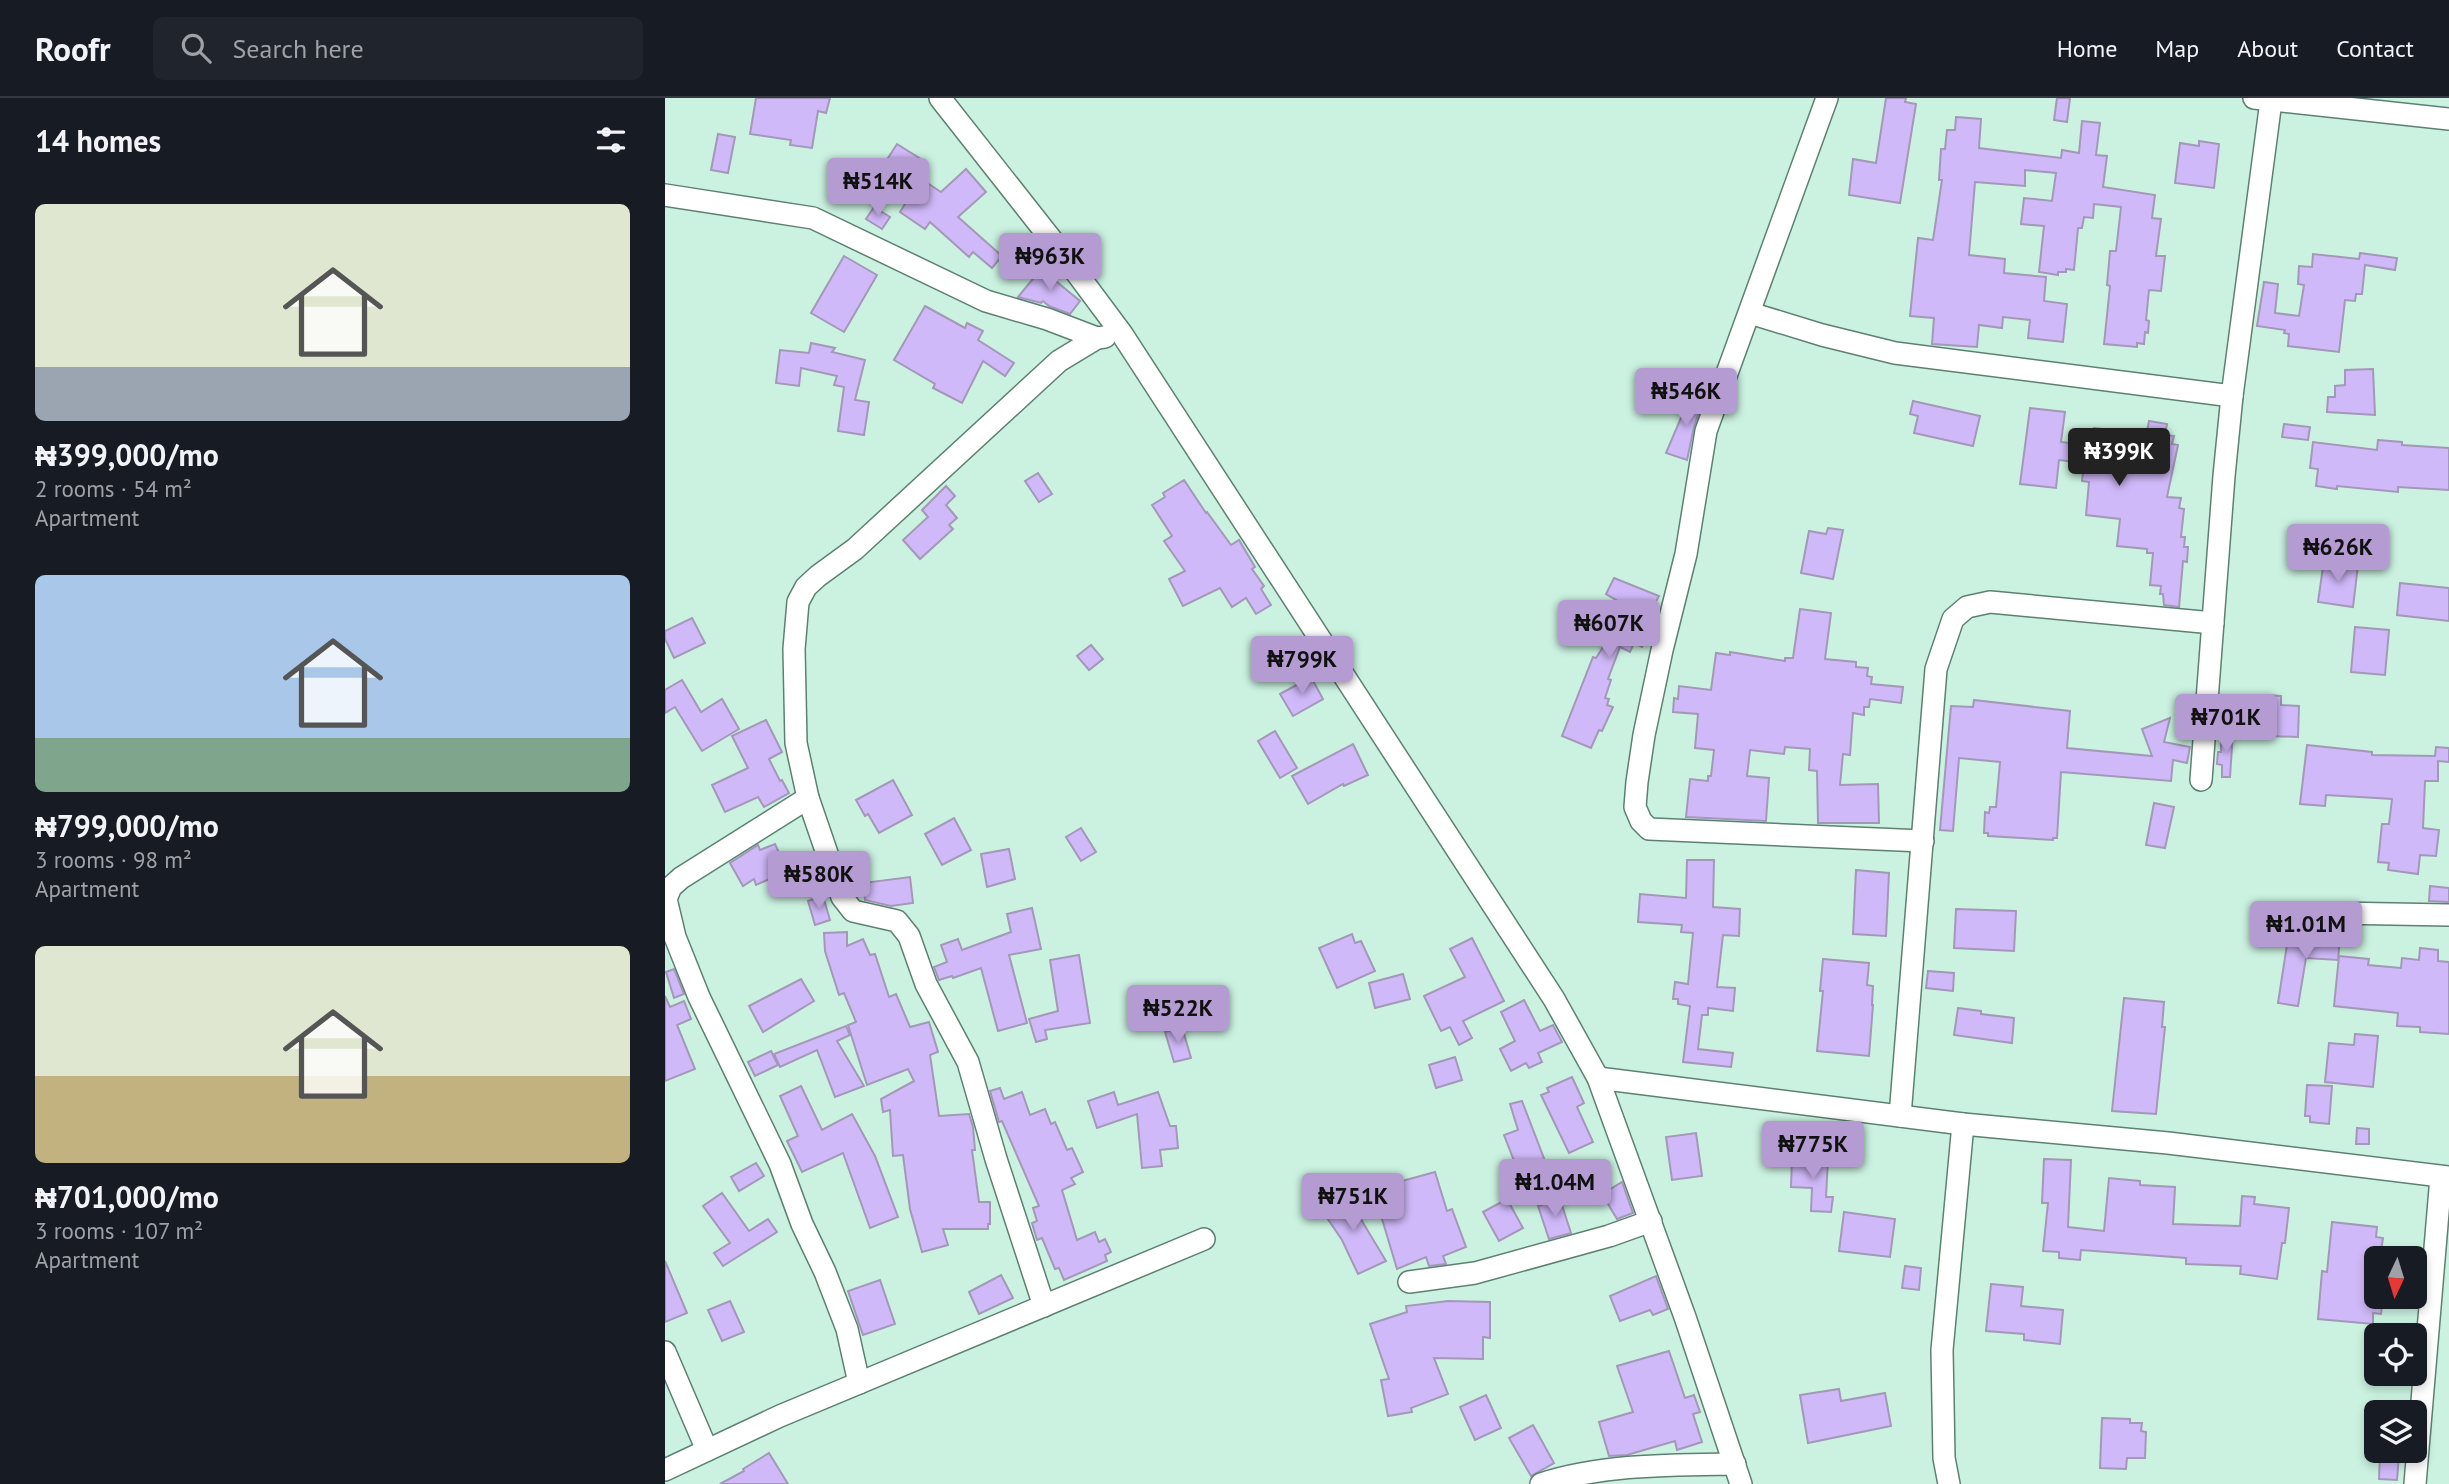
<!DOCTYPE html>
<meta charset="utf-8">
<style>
body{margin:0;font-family:"PT Sans",sans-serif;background:#20242c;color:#f1f3f6;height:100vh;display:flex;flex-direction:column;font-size:26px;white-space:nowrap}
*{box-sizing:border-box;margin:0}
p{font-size:23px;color:#9ea1a6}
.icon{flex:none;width:38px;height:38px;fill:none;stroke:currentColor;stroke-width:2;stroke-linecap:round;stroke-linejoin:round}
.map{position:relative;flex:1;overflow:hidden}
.details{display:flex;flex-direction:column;background:#171b24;width:665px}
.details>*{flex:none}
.needle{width:46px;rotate:184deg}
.tools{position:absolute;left:1699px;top:1148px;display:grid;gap:14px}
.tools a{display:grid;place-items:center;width:63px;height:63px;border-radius:10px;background:#171b24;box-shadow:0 4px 10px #0003;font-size:35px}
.price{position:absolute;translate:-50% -60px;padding:0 16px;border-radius:7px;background:#b49cd3;color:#111;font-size:23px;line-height:46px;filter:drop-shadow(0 2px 4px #0008)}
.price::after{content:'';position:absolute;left:50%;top:42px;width:21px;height:16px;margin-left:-10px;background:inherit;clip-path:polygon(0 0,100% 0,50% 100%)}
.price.current{background:#222;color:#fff}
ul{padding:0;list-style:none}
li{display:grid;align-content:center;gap:14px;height:371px;padding:0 35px}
li span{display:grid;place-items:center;height:217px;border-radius:10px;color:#555}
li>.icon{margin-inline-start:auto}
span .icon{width:126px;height:126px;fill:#fffc;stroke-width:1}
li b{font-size:30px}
h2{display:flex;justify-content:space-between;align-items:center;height:84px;padding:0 35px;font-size:30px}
header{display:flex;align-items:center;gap:42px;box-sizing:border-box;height:98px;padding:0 35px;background:#171b24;border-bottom:2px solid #363941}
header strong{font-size:33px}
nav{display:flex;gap:38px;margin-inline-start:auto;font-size:24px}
.search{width:490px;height:63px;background:#20242c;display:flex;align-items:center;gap:18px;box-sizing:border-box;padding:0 24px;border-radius:10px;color:#9ea1a6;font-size:26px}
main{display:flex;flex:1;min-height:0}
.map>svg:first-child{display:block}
</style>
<header>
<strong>Roofr</strong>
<div class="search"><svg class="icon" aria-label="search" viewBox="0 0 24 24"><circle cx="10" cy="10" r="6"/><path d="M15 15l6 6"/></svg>Search here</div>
<nav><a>Home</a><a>Map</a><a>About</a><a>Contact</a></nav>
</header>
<main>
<section class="details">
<h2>14 homes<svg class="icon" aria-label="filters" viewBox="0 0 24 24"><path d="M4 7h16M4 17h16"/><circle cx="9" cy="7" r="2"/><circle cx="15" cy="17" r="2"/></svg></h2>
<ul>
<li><span style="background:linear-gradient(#dfe7d0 75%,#9aa5b1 0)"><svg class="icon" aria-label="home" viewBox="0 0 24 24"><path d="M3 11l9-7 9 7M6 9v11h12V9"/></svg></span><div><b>₦399,000/mo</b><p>2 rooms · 54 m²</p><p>Apartment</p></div></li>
<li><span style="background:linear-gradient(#a9c7e8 75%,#7fa58c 0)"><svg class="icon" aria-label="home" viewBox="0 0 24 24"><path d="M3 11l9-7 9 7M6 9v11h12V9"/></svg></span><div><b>₦799,000/mo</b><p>3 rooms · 98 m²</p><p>Apartment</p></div></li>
<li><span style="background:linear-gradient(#dfe7d0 60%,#c2b280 0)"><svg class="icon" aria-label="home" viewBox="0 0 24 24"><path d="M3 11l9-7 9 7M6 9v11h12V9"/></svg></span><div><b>₦701,000/mo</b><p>3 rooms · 107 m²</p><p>Apartment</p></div></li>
</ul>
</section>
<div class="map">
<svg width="1784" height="1386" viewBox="0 0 1784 1386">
<rect width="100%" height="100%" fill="#cbf2e1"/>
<g fill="#d0b9f9" stroke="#a398b7" stroke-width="2">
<polygon points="91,0 165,0 161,15 153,13 147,50 125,47 126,42 85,36"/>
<polygon points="1221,0 1241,0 1240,4 1251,6 1235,105 1184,97 1188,61 1211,65"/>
<polygon points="1392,0 1405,0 1402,24 1389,22"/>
<polygon points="1291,19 1316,21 1314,50 1396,60 1397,52 1414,55 1417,23 1435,25 1431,57 1442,58 1438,89 1490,97 1487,120 1496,121 1491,158 1500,158 1496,193 1484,192 1481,222 1484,223 1483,235 1480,234 1479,246 1472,245 1472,249 1439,246 1445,188 1442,187 1445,153 1451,153 1456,109 1429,106 1428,120 1419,119 1417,130 1413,130 1409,172 1401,171 1401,174 1393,174 1393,177 1374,174 1379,128 1356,126 1359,100 1387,103 1391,75 1360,72 1360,88 1310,84 1304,157 1340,161 1339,175 1381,179 1379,203 1402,206 1398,244 1363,240 1365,222 1338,219 1337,230 1314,227 1312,249 1267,246 1269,220 1245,218 1253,140 1268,142 1277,82 1274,82 1276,51 1280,51 1282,32 1290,32"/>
<polygon points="53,36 70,39 63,75 46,72"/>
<polygon points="1534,43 1554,46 1549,90 1510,85 1515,45 1534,48"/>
<polygon points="232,46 256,61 247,75 276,94 301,71 321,94 293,119 337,158 327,170 308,154 304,159 265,124 260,131 235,114 245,98 212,77"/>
<polygon points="209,109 225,119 217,131 201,121"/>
<polygon points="1695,155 1732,160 1730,172 1700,167 1697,196 1691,196 1690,203 1680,202 1674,254 1623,248 1624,236 1619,235 1620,232 1592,228 1599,184 1613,186 1610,215 1634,218 1639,187 1633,186 1634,168 1647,169 1648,156 1694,161"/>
<polygon points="179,158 212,177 179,234 146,215"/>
<polygon points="376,171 415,203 405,216 384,208 378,203 376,205 353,199"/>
<polygon points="260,208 300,230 302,225 318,233 313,242 349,265 340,278 318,263 297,305 268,290 270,286 229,262"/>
<polygon points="146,245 170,250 167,254 200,262 190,302 204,304 199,337 173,333 179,289 169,287 172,278 136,270 134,288 111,285 115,252 144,255"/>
<polygon points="1708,271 1710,317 1662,314 1663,299 1670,299 1670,288 1680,287 1680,272"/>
<polygon points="1027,294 1039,299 1029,329 1022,362 1001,355"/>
<polygon points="1248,303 1315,318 1308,348 1249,335 1253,318 1245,316"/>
<polygon points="1365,310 1400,314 1396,344 1421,347 1423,334 1428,335 1429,330 1446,332 1446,337 1456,338 1455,347 1479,349 1484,323 1502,326 1500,337 1509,338 1507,346 1513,347 1502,399 1516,400 1514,410 1519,411 1516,439 1520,439 1519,449 1523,449 1522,464 1518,463 1514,509 1499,507 1498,496 1495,496 1496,488 1485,487 1488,455 1482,455 1482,451 1452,448 1455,421 1421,417 1424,384 1417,383 1419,365 1394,362 1391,390 1355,386"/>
<polygon points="1619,326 1645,329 1643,342 1617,339"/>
<polygon points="1713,342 1737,344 1737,347 1784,350 1784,392 1733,389 1733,394 1672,388 1672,391 1651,388 1653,371 1645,370 1648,344 1712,352"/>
<polygon points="373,375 387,396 374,404 360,383"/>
<polygon points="519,382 541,415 542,414 566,447 574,442 590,469 587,471 599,488 596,491 606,507 591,516 581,500 567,509 555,490 518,508 504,481 520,473 499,443 507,438 487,407 500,399 498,395"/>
<polygon points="281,388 290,398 281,407 292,420 284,427 288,431 255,461 238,442 263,419 257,412"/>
<polygon points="1163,430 1178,432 1168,481 1136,475 1144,433 1161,436"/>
<polygon points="1659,462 1693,467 1688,509 1653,504"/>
<polygon points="949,480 994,498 975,533 983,537 977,549 969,545 965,554 955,549 943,581 946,582 940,600 944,601 942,607 948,609 937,633 934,632 926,650 897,638 928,559 931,560 943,541 931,535 938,523 940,524 951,502 941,496"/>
<polygon points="1735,485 1784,490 1784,523 1732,517"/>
<polygon points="1135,511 1166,515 1160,561 1191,564 1191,569 1203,570 1202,578 1207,579 1206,586 1238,589 1236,605 1205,601 1204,609 1199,609 1199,617 1188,615 1185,657 1178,656 1175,687 1213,686 1214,725 1153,725 1152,673 1144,672 1145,651 1120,649 1119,656 1085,652 1082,678 1104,680 1101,723 1021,719 1025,681 1043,683 1043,678 1046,678 1049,652 1030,650 1033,616 1008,614 1009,600 1013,601 1014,588 1046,592 1051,555 1065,557 1065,554 1120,563 1120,560 1128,560"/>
<polygon points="27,520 40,545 9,560 0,541 0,533"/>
<polygon points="1690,529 1724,532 1720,577 1686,574"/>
<polygon points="426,547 438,561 424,572 412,558"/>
<polygon points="646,579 658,601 628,618 615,596"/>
<polygon points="17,582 36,614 57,601 74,631 37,653 10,609 0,615 0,592"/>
<polygon points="1601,597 1616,598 1616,607 1634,608 1633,639 1578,637 1580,614 1586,614 1586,606 1601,606"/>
<polygon points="1309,602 1405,613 1402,650 1487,658 1477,631 1505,620 1499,644 1525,649 1522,665 1508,662 1506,683 1396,674 1392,740 1388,740 1388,742 1323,738 1323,735 1319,735 1320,714 1324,715 1325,709 1331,709 1335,664 1294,660 1288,733 1275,732 1286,608 1308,609"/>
<polygon points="101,622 117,654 104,661 115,683 117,682 124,695 99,709 93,699 60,714 47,687 83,670 67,638"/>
<polygon points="610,633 632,670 615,680 593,643"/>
<polygon points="1568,634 1565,679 1557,679 1557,667 1552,666 1553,654 1556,654 1556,635"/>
<polygon points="688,646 703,677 679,688 678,686 643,706 627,678"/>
<polygon points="1642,647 1707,654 1707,657 1770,658 1771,649 1784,650 1784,664 1773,663 1773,683 1760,683 1758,730 1774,732 1771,758 1755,757 1753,776 1723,772 1724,765 1713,764 1717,726 1724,726 1727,701 1661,697 1660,708 1635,706"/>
<polygon points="228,682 247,717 214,735 203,716 200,718 191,702"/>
<polygon points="1489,705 1509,709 1500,750 1481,747"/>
<polygon points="289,720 306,752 277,767 260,736"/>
<polygon points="416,730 431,754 416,763 401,739"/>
<polygon points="110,746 122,773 91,787 89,781 78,788 65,765 93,747 95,752"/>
<polygon points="344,751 350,781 322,789 316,756"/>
<polygon points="1022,762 1049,762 1048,809 1075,811 1074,838 1058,837 1052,889 1070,890 1068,913 1043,910 1043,917 1037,917 1033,951 1068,955 1066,969 1018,964 1025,908 1013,906 1013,901 1008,901 1010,884 1023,886 1028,835 1016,834 1017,827 973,824 975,796 1021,800"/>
<polygon points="1191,772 1224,775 1221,838 1188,836"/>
<polygon points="245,779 248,805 226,808 200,802 198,785"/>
<polygon points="1765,788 1784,790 1784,804 1764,803"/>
<polygon points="158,798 165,822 150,827 143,803"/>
<polygon points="367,810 376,851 344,857 362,925 333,933 316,870 288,880 287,878 274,882 269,869 282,864 276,847 293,841 297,852 346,834 342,816"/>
<polygon points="1291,811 1351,813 1349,853 1289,850"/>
<polygon points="1659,822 1664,827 1676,828 1673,862 1641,860 1633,908 1613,905 1623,840 1657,845"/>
<polygon points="182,834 182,848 198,841 205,857 210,856 224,899 231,896 245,929 264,924 273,954 265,957 274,1018 304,1016 308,1029 310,1052 307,1052 314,1104 325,1104 325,1126 323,1126 323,1131 278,1131 283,1147 257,1154 245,1111 238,1057 228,1058 225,1012 218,1014 216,1001 249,983 243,971 202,987 183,927 191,924 179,895 174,897 160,853 159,835"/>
<polygon points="687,836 690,845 696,843 710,873 672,890 654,850"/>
<polygon points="807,840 839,903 798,923 807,940 794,947 785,929 776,933 759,898 800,879 785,851"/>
<polygon points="1755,850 1773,852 1773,863 1784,864 1784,936 1755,934 1755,929 1732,928 1733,915 1669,908 1674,858 1704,861 1703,867 1736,870 1737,860 1754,862"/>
<polygon points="414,857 425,925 380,932 382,941 371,944 364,921 393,913 385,862"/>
<polygon points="1158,861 1204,865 1202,887 1208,888 1207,907 1208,907 1204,958 1152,953 1158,893 1155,893"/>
<polygon points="9,871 19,896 9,900 1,874"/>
<polygon points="1263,873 1289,875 1288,893 1261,890"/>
<polygon points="738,876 745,901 710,910 704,885"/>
<polygon points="136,881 149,903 98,934 84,908"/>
<polygon points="0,898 5,909 19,903 26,921 12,927 30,971 0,983"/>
<polygon points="1459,900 1499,904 1497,929 1500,929 1491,1016 1447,1013"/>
<polygon points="859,902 875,933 888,927 897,944 873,955 877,964 864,970 861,965 846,973 835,951 850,943 836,914"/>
<polygon points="1293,910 1316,913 1316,916 1349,920 1347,945 1289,937"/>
<polygon points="181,928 185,937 172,943 199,988 170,999 152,952 115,969 109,956"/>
<polygon points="517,929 526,960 509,964 500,934"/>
<polygon points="1690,936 1713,938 1708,989 1660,984 1664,945 1689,947"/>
<polygon points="106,953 113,967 90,978 83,964"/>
<polygon points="790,959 797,982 771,990 764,967"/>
<polygon points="907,979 919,1005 912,1009 928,1044 904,1055 876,997 884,994 882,990"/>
<polygon points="1642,987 1667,988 1664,1026 1645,1024 1645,1018 1640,1018"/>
<polygon points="136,988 157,1032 187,1016 210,1058 233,1119 205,1130 178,1055 137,1074 122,1043 133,1038 115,998"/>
<polygon points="335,990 339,1001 357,994 365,1017 380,1011 386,1026 390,1024 402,1052 407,1050 418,1074 406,1080 410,1086 397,1092 412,1142 430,1134 434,1144 440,1141 446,1154 440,1157 442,1163 399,1182 394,1170 390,1171 377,1140 372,1142 367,1125 372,1123 368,1110 374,1108 337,1023 334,1024 325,993"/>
<polygon points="449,994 453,1007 493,994 505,1028 511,1028 513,1050 495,1052 497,1068 477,1070 472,1016 432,1030 423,1003"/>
<polygon points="857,1003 880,1063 853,1073 839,1037 853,1032 845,1006"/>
<polygon points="1692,1030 1704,1031 1704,1046 1691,1046"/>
<polygon points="1031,1035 1037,1078 1007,1082 1001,1039"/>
<polygon points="1127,1060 1163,1061 1161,1099 1168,1099 1166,1114 1146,1113 1147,1090 1126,1089"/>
<polygon points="1379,1061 1406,1062 1403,1129 1439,1133 1444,1080 1475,1083 1475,1087 1510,1089 1508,1126 1575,1128 1577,1098 1590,1099 1589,1106 1624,1110 1620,1145 1617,1145 1612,1181 1575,1176 1576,1168 1521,1166 1521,1160 1416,1152 1415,1162 1394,1160 1394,1154 1378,1153 1383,1105 1377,1105"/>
<polygon points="91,1065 99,1078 74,1093 66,1079"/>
<polygon points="770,1074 782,1113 787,1111 801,1149 778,1158 781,1166 764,1168 761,1159 732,1171 708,1091"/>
<polygon points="957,1084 968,1115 952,1121 937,1096"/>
<polygon points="679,1093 721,1163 693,1176 677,1142 654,1108"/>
<polygon points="57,1095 84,1133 103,1121 112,1134 58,1168 49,1155 65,1145 38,1108"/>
<polygon points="842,1101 858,1130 834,1143 818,1114"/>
<polygon points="895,1101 906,1135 884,1141 873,1108"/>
<polygon points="1179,1114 1230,1121 1225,1159 1174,1153"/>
<polygon points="1667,1124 1712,1129 1711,1139 1718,1140 1716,1153 1710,1152 1707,1181 1711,1182 1712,1199 1718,1199 1716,1216 1708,1215 1708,1226 1653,1221 1657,1173 1662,1174"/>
<polygon points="0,1163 22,1215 0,1224"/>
<polygon points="1240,1168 1256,1170 1254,1192 1237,1190"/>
<polygon points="336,1177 348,1200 314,1216 304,1194"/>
<polygon points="991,1178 1003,1211 988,1217 985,1212 955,1223 945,1198"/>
<polygon points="215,1182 230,1226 198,1237 183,1193"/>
<polygon points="1326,1186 1358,1189 1356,1208 1398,1212 1395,1246 1359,1242 1359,1236 1321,1233"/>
<polygon points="65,1203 79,1234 57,1243 43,1212"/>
<polygon points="783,1203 825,1204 825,1240 818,1239 818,1261 769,1260 783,1296 746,1310 747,1314 723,1318 716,1282 724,1281 705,1226 742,1214 741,1208"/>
<polygon points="1004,1253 1020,1300 1029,1297 1035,1314 1028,1316 1037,1344 1012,1352 1010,1343 962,1357 944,1358 934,1324 968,1314 952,1268"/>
<polygon points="1174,1291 1176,1303 1220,1295 1226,1328 1143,1345 1135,1297"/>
<polygon points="821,1297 836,1330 810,1342 795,1309"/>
<polygon points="1437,1320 1465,1321 1465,1325 1477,1325 1476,1333 1481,1334 1480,1360 1462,1360 1461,1371 1435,1370"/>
<polygon points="868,1327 889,1365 866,1378 844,1340"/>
<polygon points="104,1355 123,1386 55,1386 79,1373 78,1371"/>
<polygon points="1715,1356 1734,1357 1732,1382 1714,1381"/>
</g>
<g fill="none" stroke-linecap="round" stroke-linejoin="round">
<defs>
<g id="minor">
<polyline points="275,0 390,146 457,236 889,901 933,980 1020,1219 1076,1386"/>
<polyline points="1162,0 1041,333 1021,456 997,552 979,637 972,684 970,709 976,723 984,731 1258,743"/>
<polyline points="1589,0 1784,21"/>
<polyline points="0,97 148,120 321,203 382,221 432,240 440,239"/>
<polyline points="1085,215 1157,237 1230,255 1567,298"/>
<polyline points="1536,682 1559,378 1567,298 1606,3"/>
<polyline points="143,700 16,780 6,789 1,801 10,839 34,899 115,1066 137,1126 160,1174 182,1231 194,1285"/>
<polyline points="1670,815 1784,817"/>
<polyline points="933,980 1298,1026 1503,1045 1784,1079"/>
<polyline points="1235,1018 1271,571 1288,521 1302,509 1325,504 1548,525"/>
<polyline points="744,1184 810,1175 944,1138 986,1123"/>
<polyline points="379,1208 331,1061 303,964 261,886 244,838 232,823 188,813 177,799 143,700 131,645 129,551 133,504 141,489 153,478 190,451 394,263 432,240"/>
<polyline points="0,1254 42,1352"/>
<polyline points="0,1372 115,1318 539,1141"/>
<path d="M876,1386c62,-20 129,-19 194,-20"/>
<polyline points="1284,1386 1279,1360 1277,1252 1298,1026"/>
<polyline points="1750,1386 1776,1079"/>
</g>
</defs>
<use href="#minor" stroke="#5c8072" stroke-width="24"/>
<use href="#minor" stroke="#fff" stroke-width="21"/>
</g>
</svg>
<div class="tools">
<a><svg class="needle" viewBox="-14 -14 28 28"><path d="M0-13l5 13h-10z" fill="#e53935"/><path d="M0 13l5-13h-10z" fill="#9ea1a6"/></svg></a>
<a><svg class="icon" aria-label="locate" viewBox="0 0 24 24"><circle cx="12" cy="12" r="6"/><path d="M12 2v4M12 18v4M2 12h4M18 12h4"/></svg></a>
<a><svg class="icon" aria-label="layers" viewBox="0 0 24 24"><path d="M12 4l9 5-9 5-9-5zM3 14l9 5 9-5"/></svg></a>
</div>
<b class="price" style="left:213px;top:120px">₦514K</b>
<b class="price" style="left:385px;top:195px">₦963K</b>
<b class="price" style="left:1021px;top:330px">₦546K</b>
<b class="price current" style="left:1454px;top:390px">₦399K</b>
<b class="price" style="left:1673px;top:486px">₦626K</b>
<b class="price" style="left:944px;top:562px">₦607K</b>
<b class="price" style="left:637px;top:598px">₦799K</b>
<b class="price" style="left:1561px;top:656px">₦701K</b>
<b class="price" style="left:154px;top:813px">₦580K</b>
<b class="price" style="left:1641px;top:863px">₦1.01M</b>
<b class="price" style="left:513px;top:947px">₦522K</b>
<b class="price" style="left:1148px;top:1083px">₦775K</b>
<b class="price" style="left:890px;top:1121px">₦1.04M</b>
<b class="price" style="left:688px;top:1135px">₦751K</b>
</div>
</main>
